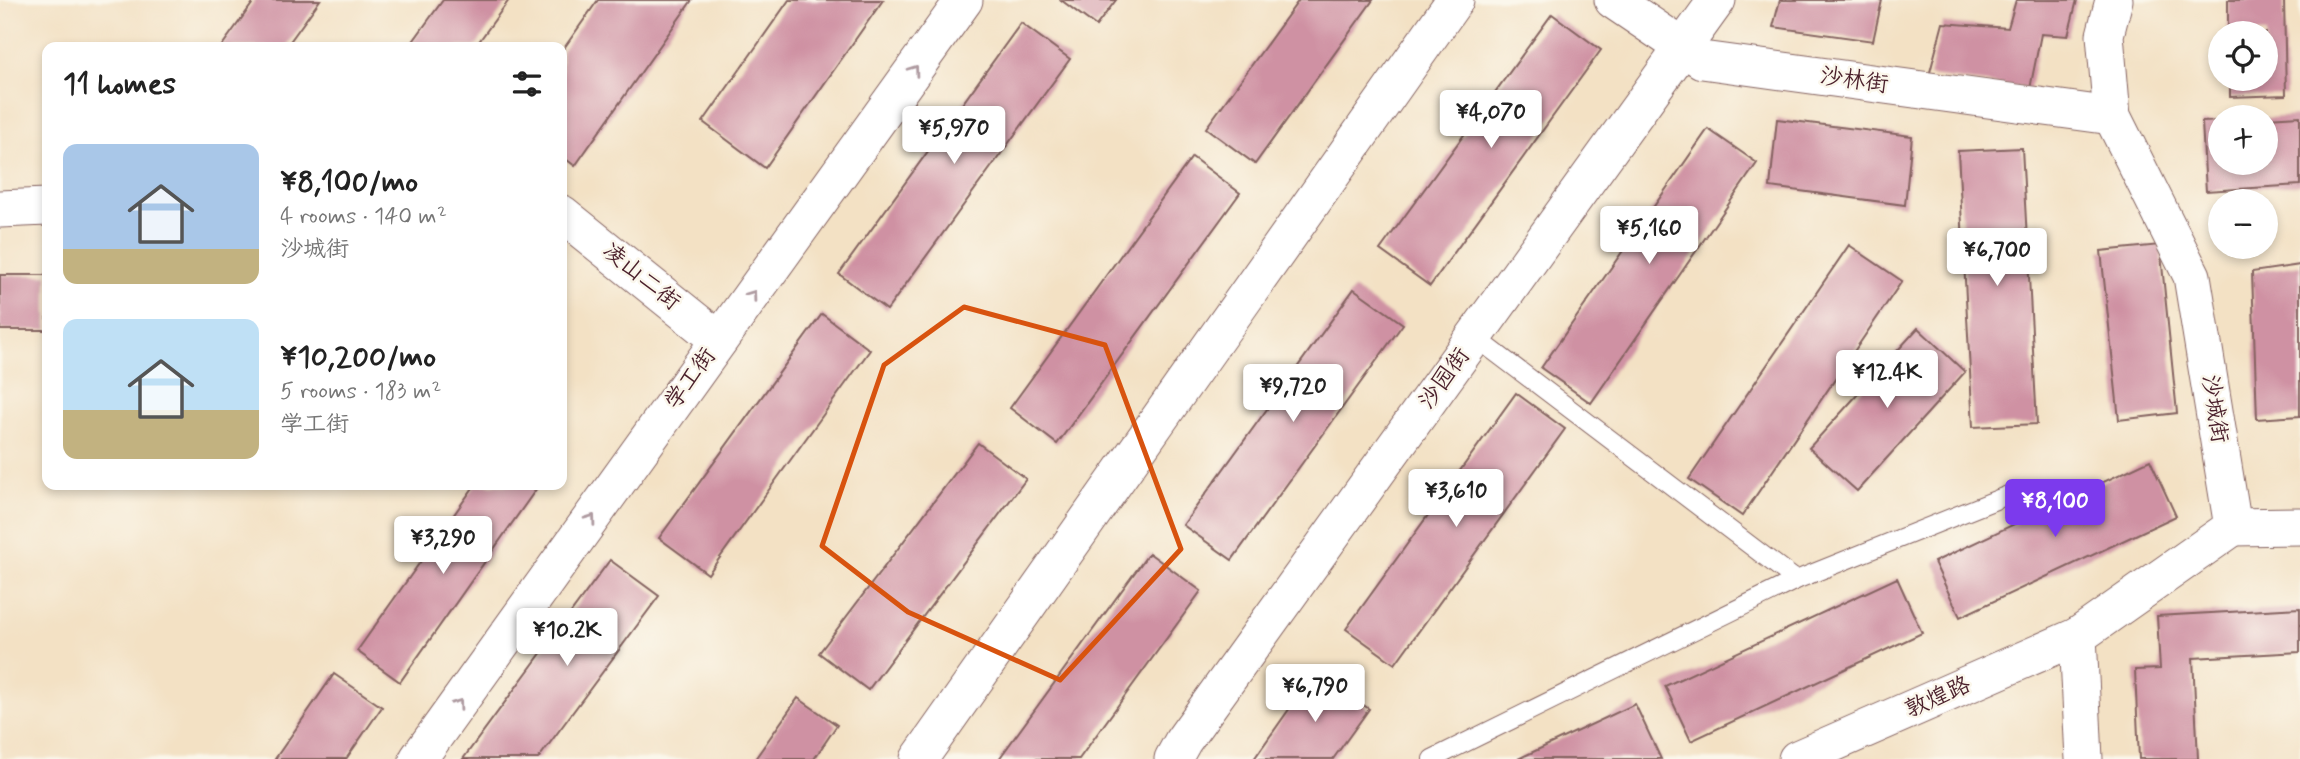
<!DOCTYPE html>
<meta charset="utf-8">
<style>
body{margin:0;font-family:Mynerve,"LXGW WenKai TC",sans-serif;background:#f6f6f6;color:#222;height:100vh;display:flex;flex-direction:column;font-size:26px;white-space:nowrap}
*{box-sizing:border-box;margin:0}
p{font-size:23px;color:#767676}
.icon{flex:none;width:38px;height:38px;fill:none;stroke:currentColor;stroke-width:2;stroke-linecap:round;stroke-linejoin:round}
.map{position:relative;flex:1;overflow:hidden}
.side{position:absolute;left:42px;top:42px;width:525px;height:448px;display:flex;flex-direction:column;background:#fff;border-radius:14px;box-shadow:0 4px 10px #0003}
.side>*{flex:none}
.tools{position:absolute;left:2208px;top:21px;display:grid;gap:14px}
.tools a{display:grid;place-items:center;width:70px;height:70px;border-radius:50%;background:#fff;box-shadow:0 4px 10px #0003;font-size:35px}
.price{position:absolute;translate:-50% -60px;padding:0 16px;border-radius:7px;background:#fff;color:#222;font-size:23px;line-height:46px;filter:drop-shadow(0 2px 4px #0008)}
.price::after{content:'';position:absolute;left:50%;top:42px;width:21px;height:16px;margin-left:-10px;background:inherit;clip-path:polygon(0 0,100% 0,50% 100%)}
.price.current{background:#7c3aed;color:#fff}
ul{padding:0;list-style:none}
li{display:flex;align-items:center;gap:21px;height:175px;padding:0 21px}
li span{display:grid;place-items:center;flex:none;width:196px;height:140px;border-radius:14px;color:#555}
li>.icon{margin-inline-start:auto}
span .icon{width:84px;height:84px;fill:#fffc;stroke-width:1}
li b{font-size:30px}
h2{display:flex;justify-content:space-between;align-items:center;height:84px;padding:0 21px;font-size:30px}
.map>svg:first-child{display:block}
</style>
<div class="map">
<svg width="2300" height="759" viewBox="0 0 2300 759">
<rect width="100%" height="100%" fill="#fbf7ec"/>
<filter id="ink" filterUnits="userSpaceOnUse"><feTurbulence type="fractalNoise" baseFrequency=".0143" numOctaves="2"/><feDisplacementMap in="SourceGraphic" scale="14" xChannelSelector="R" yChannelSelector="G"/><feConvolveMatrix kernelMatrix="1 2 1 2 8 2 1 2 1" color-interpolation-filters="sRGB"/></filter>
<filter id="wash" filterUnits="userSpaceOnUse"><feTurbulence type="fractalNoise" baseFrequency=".00686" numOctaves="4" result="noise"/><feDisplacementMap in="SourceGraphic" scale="28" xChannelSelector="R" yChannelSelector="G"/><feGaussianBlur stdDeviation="1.57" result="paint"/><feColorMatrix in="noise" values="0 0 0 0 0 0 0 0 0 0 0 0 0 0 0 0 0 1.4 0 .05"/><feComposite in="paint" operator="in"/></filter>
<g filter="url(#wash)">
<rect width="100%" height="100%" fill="#f3e1c4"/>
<g id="blocks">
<g fill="#cf91a3">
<polygon points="255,0 320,0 286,47 221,47"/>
<polygon points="443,0 509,0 475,47 409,47"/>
<polygon points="598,0 692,0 575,166 562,156 562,51"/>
<polygon points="789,0 883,0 765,168 703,122"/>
<polygon points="1061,0 1116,0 1096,26"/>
<polygon points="1299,0 1373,0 1255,164 1206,128"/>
<polygon points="1780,0 1882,0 1873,41 1773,27"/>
<polygon points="2016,0 2077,0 2068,36 2041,34 2030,89 1929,76 1943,23 2008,28"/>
<polygon points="2228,0 2284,0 2286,95 2230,97 2230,79 2266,79 2266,33 2228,33"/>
<polygon points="1552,14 1601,50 1430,286 1380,250"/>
<polygon points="1021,23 1070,59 887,310 839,274"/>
<polygon points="2300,116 2300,185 2206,191 2202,122 2221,121 2221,163 2266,163 2266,118"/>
<polygon points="1777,119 1912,136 1905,205 1770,187"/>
<polygon points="1708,129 1757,163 1591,403 1541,368"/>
<polygon points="2022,148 2037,424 1973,427 1958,151"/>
<polygon points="1192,157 1240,193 1057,444 1010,408"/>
<polygon points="1849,245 1902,281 1742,516 1689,479"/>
<polygon points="2160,245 2177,413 2119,420 2101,251"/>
<polygon points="2300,265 2300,416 2257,419 2252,272"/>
<rect x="0" y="275" width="47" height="55"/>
<polygon points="1354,289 1403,324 1232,560 1183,525"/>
<polygon points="822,314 870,350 708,574 659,538"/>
<polygon points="1918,328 1965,372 1857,491 1809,448"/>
<polygon points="1516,393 1565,429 1395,664 1346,629"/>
<polygon points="978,443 1026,479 868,690 819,653"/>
<polygon points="2150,460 2176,516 1960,617 1934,562"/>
<polygon points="475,485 539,485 400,682 357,651"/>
<polygon points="1149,553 1201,591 1079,759 999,759"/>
<polygon points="610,560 659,596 538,759 463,759"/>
<polygon points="1897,578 1922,633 1691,741 1665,686"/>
<polygon points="2300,608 2300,652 2193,658 2198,759 2139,759 2135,670 2160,669 2157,616"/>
<polygon points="1316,671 1369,709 1333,759 1254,759"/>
<polygon points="334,674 382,707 346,759 275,759"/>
<polygon points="798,698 837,725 814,759 755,759"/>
<polygon points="1635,704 1661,759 1518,759"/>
</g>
</g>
</g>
<g filter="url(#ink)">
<use href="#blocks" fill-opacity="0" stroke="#856361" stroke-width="2"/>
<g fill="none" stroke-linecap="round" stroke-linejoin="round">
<defs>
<g id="lane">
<polyline points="1475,337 1796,580 2013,493"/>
<polyline points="1432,759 1796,580"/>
</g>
<g id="street">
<polyline points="1613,0 1702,60 2112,116"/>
<polyline points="0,209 47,207"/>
<polyline points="562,214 719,340"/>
<polyline points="2233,527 2300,526"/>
<polyline points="2078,636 2084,759"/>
<polyline points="418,759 964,0"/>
<polyline points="919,759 1455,0"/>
<polyline points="1173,759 1183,741 1717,0"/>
<polyline points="1797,759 2078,636 2233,527 2192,276 2112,116 2105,35 2114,0"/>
</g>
</defs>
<use href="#lane" stroke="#856361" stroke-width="20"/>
<use href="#street" stroke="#856361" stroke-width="39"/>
<use href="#lane" stroke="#fff" stroke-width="18"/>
<use href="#street" stroke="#fff" stroke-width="37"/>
</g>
<defs><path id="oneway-chevron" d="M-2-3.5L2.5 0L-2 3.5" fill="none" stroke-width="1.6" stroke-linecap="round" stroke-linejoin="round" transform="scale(1.75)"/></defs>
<g stroke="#ae9aa0">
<use href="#oneway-chevron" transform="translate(914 70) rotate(-54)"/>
<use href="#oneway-chevron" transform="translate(752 295) rotate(-54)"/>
<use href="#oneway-chevron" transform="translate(591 519) rotate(-54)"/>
<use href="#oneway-chevron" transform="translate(458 704) rotate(-54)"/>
</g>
</g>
<path fill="none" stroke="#d8530f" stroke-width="5" stroke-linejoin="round" d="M964,307l141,38 76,204 -121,131 -152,-68 -86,-66 62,-181z"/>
<g text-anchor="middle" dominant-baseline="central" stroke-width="5" stroke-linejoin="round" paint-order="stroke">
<g font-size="23" fill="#4a1f2b" stroke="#fbf7ec">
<text transform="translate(1854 81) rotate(8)">沙林街</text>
<text transform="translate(641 277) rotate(39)">凌山二街</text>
<text transform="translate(691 379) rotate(-54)">学工街</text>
<text transform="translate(1445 379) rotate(-54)">沙园街</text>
<text transform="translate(2214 409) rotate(81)">沙城街</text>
<text transform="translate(1938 698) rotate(-24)">敦煌路</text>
</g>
</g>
</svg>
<div class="tools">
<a><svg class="icon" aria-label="locate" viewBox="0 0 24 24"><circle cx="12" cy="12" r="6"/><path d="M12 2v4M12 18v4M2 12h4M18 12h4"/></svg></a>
<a>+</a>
<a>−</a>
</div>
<b class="price" style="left:1491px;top:150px">¥4,070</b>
<b class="price" style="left:954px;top:166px">¥5,970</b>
<b class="price" style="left:1649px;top:266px">¥5,160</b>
<b class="price" style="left:1997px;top:288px">¥6,700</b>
<b class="price" style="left:1887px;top:410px">¥12.4K</b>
<b class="price" style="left:1293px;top:424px">¥9,720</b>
<b class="price" style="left:1456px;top:529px">¥3,610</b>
<b class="price current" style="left:2055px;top:539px">¥8,100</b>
<b class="price" style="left:443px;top:576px">¥3,290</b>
<b class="price" style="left:567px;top:668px">¥10.2K</b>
<b class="price" style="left:1315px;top:724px">¥6,790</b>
<section class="side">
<h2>11 homes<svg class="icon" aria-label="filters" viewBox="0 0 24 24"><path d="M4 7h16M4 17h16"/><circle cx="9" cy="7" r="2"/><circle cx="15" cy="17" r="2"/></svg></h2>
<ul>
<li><span style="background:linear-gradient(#a9c7e8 75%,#c2b280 0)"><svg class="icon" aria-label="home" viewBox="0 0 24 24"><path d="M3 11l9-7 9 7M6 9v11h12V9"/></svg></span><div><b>¥8,100/mo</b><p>4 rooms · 140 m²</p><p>沙城街</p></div></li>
<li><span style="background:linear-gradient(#bfe0f5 65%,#c2b280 0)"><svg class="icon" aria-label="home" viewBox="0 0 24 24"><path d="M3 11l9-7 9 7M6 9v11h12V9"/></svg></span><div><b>¥10,200/mo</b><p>5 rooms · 183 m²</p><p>学工街</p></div></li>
</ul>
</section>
</div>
